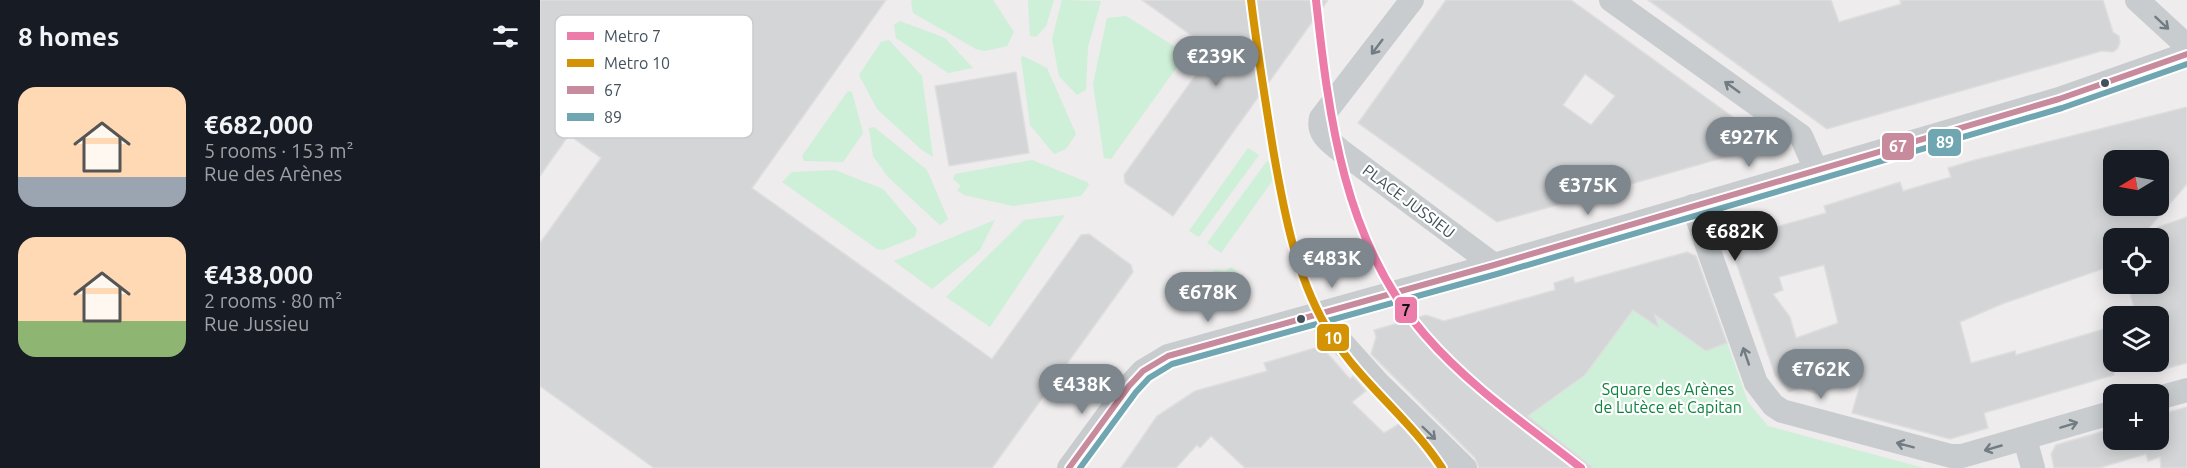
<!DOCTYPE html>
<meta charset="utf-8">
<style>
body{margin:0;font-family:Ubuntu,sans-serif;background:#242831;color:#f1f3f6;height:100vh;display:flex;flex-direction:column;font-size:22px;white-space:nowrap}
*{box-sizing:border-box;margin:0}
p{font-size:20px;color:#9ea1a6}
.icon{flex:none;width:33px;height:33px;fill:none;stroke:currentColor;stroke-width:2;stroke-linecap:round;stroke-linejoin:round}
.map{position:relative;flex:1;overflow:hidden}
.side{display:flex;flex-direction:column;background:#171b24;width:540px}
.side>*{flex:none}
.needle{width:39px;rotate:260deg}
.controls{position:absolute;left:1563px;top:150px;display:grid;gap:12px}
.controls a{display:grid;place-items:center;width:66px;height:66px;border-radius:12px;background:#171b24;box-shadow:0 3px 15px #0003;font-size:30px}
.price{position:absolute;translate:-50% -51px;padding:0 14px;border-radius:21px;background:#7e878e;color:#fff;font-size:20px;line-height:39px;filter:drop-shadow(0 2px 3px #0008)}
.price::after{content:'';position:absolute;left:50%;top:36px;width:18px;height:14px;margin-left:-9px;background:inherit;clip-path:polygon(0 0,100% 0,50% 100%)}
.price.current{background:#222;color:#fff}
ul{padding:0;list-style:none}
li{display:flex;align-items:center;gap:18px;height:150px;padding:0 18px}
li span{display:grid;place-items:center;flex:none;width:168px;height:120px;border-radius:18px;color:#555}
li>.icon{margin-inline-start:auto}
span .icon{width:72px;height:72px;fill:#fffc;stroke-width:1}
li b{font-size:26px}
h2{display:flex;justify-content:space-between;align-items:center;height:72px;padding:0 18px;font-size:26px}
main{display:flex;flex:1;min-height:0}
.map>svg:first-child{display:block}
</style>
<main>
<section class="side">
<h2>8 homes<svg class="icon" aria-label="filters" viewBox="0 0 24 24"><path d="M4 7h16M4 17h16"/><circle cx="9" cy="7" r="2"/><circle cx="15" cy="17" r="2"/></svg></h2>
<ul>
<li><span style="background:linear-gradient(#ffd9b3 75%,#9aa5b1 0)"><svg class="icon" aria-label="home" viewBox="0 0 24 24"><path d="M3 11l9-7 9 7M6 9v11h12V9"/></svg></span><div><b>€682,000</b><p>5 rooms · 153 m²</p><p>Rue des Arènes</p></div></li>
<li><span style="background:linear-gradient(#ffd9b3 70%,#8fb573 0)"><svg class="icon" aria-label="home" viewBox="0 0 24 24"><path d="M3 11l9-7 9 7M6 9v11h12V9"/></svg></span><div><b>€438,000</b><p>2 rooms · 80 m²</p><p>Rue Jussieu</p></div></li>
</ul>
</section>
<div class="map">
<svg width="1647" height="468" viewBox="0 0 1647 468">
<rect width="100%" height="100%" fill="#eeecec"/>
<g fill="#ceefd8">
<polygon points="372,0 453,0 474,32 467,46 445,51 436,49 373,13 371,2"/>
<polygon points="488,0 514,0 506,26 496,37 490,36"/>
<polygon points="522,0 561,1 548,47 546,90 537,95 519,76 512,39"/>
<polygon points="586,16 637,48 642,60 571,159 564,158 553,84 567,18"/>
<polygon points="360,21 405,38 433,68 408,73 356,38 354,25"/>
<polygon points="349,40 382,76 393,157 382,150 337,109 319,75 341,42"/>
<polygon points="483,56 507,68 536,134 526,149 514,154 490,125 481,58"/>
<polygon points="308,91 312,92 323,133 303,162 264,161 262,156"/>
<polygon points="334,127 387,170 408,219 400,225 348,177 333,156 329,128"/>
<polygon points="708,148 719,155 659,237 649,231"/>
<polygon points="492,160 547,182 549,185 541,196 473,206 424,195 417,190 421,186 413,179 415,174"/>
<polygon points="727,161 740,170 681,253 667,243"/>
<polygon points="295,170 343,189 377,229 375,237 343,250 337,249 242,182 252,172"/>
<polygon points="525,215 450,327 406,297 484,220"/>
<polygon points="455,220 440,250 392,289 354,261"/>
<polygon points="1101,265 1135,323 1175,309 1208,402 1228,426 1384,468 1014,468 968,430 1045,375 1093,309 1119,328"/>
<path d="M691,267l8,6 -5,6c14,39 -49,39 -31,-3l12,-6 11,1z"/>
</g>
<circle fill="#9ee6f2" cx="678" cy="289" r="13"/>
<g fill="#d4d5d7" stroke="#dfdedf" stroke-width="1.5" fill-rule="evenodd">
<polygon points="0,0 346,0 212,188 452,359 541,235 549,234 591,265 593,272 452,468 114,468 0,386 0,243 61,158 29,135 0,176"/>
<polygon points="602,0 788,0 633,216 585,183 584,175 673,51"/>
<path d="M906,0h125l184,133 -4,17 -254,72 -139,-99zM1045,74l30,22 -24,29 -28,-20z"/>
<polygon points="1108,0 1291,0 1299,22 1361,4 1360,0 1563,0 1573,32 1579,36 1580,42 1578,48 1573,52 1562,51 1287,129"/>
<polygon points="476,72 489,153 409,166 395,86"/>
<path d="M1647,107v77l-47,54h-26v27l-112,39 -42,18 11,41 44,-12 1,4 98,-29v49l-130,38 4,15 -38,11 -98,-26 10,-35 -46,16 -16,-6 -11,4 -14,-17 -44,-127 5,-10 90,-25 -2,-7 76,-24 3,9 48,-14 -3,-9 23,-7zM1574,160h44v46h-44zM1284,265l14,58 -42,15 -6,-21 -17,-23 10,-4 -4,-13z"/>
<polygon points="1647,217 1647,363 1618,371 1618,316 1597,316 1587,284 1618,284 1618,227"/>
<polygon points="1147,252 1156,256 1187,343 1166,351 1115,315 1119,328 1093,310 1045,375 988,416 1053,468 939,468 935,458 831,354 836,337 834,330 886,315 904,321 1015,290 1014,283 1033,277 1035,283"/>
<polygon points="781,346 810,379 813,376 826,391 812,402 844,433 859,424 905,468 705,468 671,436 660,448 657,445 636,468 581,468 617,416 655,391 727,371 724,363"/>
<polygon points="1647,407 1647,468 1621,468 1620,457 1608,461 1606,454 1559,468 1514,468 1511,454 1516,445 1574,428 1574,440 1618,440 1618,415"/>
</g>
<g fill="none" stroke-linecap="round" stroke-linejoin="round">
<g stroke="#c8ccce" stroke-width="24">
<path d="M872,0l-91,118c-4,16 9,24 20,33l153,114"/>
<polyline points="1071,0 1261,136 1276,170"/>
<polyline points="1597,0 1647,46"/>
<polyline points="1153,206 1216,383 1233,405 1242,411 1411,456 1422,456 1574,412"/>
<polyline points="777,315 837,382 925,468"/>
<polyline points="1618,398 1647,390"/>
<polyline points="1485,439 1493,468"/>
<polyline points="529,468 589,386 603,371 628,356 954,265 1519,99 1647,54"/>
</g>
<defs>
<polyline id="bus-1" points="529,468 589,386 603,371 628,356 954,265 1519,99 1647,54"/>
<polyline id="bus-2" points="540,468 596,392 609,378 632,364 957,274 1522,108 1647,64"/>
</defs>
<use href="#bus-1" stroke="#fff" stroke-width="10"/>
<use href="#bus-2" stroke="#fff" stroke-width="10"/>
<use href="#bus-1" stroke="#c88b9d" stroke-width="6"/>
<use href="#bus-2" stroke="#70a6b1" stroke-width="6"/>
<defs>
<path id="metro-1" d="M776,0c13,119 28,242 109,335 45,52 103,91 156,133"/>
<path id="metro-2" d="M711,0c6,50 14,99 22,149 11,64 23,130 58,186 31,49 79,84 111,133"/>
</defs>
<use href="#metro-1" stroke="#fff" stroke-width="12"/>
<use href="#metro-2" stroke="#fff" stroke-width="12"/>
<use href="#metro-1" stroke="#ec7dab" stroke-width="8"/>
<use href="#metro-2" stroke="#d49305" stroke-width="8"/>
</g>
<defs><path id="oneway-shaft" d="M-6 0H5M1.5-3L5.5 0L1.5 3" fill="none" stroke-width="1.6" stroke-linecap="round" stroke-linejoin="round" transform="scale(1.5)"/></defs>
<g stroke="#717c83">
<use href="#oneway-shaft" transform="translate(1622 23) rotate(43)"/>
<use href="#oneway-shaft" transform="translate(837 47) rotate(127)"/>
<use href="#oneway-shaft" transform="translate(1192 87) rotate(-144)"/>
<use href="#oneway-shaft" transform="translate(1206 356) rotate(-109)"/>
<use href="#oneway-shaft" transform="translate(1529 425) rotate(-17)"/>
<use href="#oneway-shaft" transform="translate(889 433) rotate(44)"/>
<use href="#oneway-shaft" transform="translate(1365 445) rotate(-165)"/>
<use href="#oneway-shaft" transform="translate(1453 448) rotate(164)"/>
</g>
<g fill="#42515b" stroke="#fff" stroke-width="2">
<circle cx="1565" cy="83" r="5"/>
<circle cx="761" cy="319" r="5"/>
</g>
<g text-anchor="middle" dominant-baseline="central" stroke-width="4.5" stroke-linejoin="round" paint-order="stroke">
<g font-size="16" fill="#42515b" stroke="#fff">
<text transform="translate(869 201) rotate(37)">PLACE JUSSIEU</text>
</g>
<g font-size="16" fill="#0e823f" stroke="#fff">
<text x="1128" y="389">Square des Arènes<tspan x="1128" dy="18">de Lutèce et Capitan</tspan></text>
</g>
</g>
<rect x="15" y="15" width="198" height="123" rx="9" fill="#fff" stroke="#c6cbce" stroke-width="1.5"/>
<rect x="27" y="32" width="27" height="8" fill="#ec7dab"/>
<rect x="27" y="59" width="27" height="8" fill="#d49305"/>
<rect x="27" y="86" width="27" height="8" fill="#c88b9d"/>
<rect x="27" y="113" width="27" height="8" fill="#70a6b1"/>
<g font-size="16" fill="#42515b">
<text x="64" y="42">Metro 7</text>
<text x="64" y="69">Metro 10</text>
<text x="64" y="96">67</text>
<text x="64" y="123">89</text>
</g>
<g stroke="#fff" stroke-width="2">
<rect x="1387" y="128" width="35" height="29" rx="6" fill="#70a6b1"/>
<rect x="1341" y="132" width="34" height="29" rx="6" fill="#c88b9d"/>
<rect x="854" y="296" width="24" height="28" rx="6" fill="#ec7dab"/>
<rect x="776" y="323" width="34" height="29" rx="6" fill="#d49305"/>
</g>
<g font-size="16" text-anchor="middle" font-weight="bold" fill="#fff">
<text x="1405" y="148">89</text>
<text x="1358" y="152">67</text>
<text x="793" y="344">10</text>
</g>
<g font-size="16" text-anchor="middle" font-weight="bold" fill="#111">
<text x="866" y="316">7</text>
</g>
</svg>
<div class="controls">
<a><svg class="needle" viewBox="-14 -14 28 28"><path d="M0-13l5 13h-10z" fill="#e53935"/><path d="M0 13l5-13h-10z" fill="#9ea1a6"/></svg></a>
<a><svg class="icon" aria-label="locate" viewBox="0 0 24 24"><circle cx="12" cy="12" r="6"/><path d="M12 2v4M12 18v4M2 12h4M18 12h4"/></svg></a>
<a><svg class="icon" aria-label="layers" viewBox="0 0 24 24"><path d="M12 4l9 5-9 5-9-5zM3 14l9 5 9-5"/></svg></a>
<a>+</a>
</div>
<b class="price" style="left:676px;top:87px">€239K</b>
<b class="price" style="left:1209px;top:168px">€927K</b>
<b class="price" style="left:1048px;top:216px">€375K</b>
<b class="price current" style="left:1195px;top:262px">€682K</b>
<b class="price" style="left:792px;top:289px">€483K</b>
<b class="price" style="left:668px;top:323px">€678K</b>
<b class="price" style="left:1281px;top:400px">€762K</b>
<b class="price" style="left:542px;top:415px">€438K</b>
</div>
</main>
